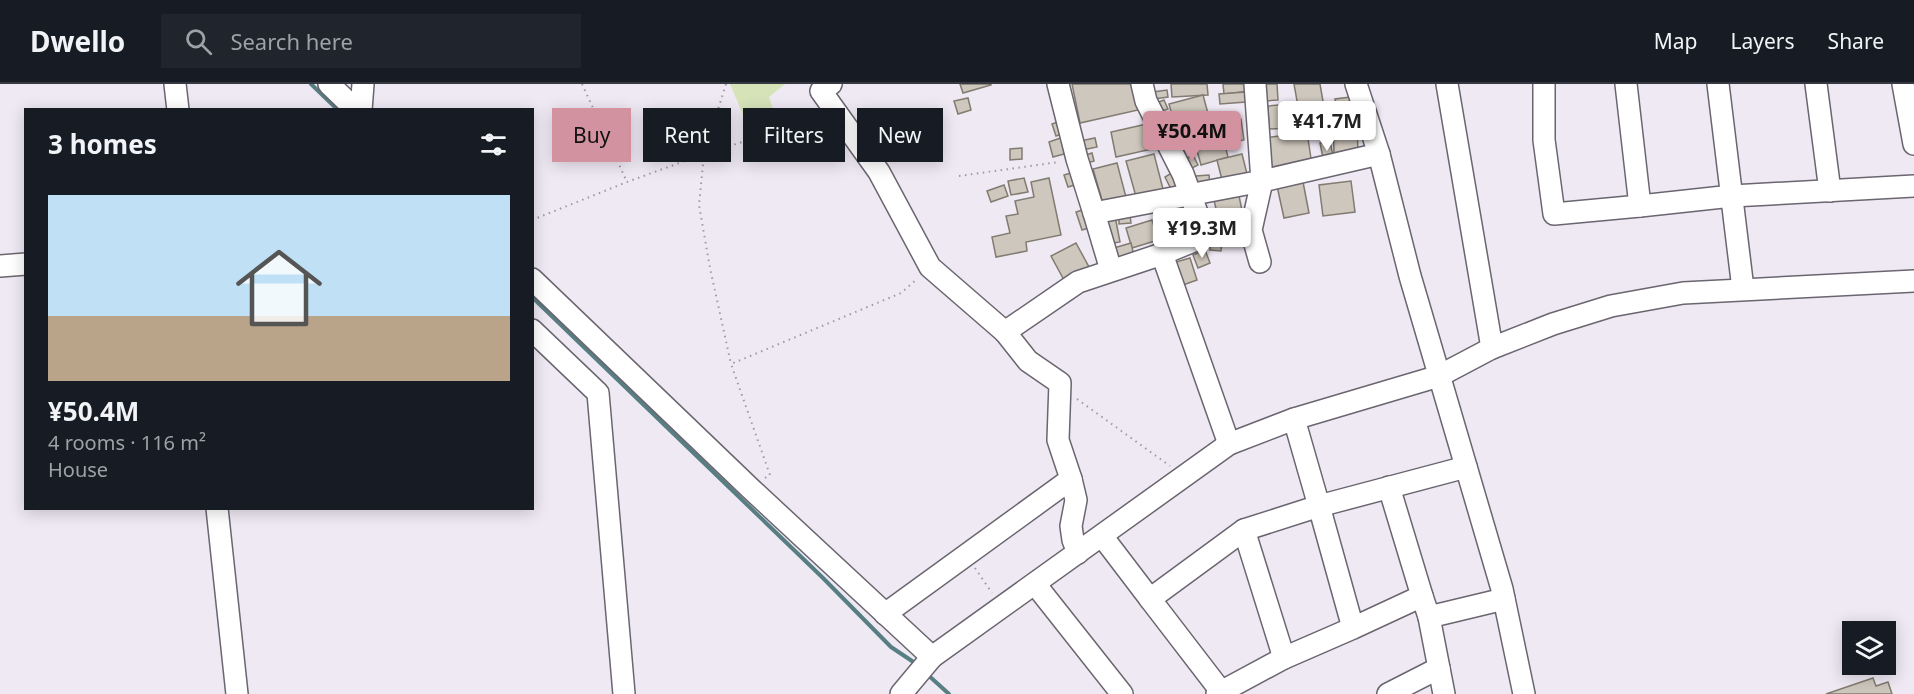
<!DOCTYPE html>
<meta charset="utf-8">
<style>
body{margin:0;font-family:"Noto Sans",sans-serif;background:#20242c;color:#f1f3f6;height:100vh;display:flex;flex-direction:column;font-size:22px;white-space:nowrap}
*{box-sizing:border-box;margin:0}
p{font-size:20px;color:#9ea1a6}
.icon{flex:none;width:33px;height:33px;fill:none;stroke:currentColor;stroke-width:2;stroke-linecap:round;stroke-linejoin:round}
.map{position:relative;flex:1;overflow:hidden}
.drawer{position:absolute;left:24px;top:24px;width:510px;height:402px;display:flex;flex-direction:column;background:#171b24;border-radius:0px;box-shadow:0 3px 15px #0003}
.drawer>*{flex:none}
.guide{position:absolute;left:552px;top:24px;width:570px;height:54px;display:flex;gap:12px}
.controls{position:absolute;left:1842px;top:537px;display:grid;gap:12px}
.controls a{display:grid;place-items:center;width:54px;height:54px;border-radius:0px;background:#171b24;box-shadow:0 3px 15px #0003;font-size:30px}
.price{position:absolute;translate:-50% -51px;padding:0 14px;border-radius:6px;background:#fff;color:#222;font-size:20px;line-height:39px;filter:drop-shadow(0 2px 3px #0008)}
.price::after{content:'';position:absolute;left:50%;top:36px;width:18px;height:14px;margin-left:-9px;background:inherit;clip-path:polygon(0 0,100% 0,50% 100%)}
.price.on{background:#d3929f;color:#111}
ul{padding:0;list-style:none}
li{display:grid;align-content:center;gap:12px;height:318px;padding:0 24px}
li span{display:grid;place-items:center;height:186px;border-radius:0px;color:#555}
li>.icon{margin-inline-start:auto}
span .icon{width:108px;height:108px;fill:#fffc;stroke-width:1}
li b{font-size:26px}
h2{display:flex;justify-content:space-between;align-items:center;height:72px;padding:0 24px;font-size:26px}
.pill{padding:0 21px;border-radius:0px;background:#171b24;box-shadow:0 3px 15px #0003;font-size:21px;line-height:54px}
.pill.on{background:#d3929f;color:#111}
header{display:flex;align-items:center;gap:36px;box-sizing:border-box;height:84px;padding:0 30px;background:#171b24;border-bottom:2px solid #363941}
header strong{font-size:28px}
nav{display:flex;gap:33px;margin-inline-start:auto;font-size:21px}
.search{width:420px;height:54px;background:#20242c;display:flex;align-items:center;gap:15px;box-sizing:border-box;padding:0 21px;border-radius:0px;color:#9ea1a6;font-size:22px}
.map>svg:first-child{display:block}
</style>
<header>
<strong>Dwello</strong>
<div class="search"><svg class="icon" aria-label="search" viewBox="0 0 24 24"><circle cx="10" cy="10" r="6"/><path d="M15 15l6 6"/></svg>Search here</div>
<nav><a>Map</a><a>Layers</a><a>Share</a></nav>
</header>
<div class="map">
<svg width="1914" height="610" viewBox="0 0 1914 610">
<rect width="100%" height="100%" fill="#efe9f4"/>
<polygon fill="#d6e3b9" points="730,0 785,0 769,13 780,46 754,57"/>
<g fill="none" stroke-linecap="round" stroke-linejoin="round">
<g stroke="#567e83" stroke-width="4">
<polyline points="311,0 338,26"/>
<polyline points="532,213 823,494 891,563 918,581"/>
<polyline points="928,591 949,610"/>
</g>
</g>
<g fill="#cec7bd" stroke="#817b71" stroke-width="1.5">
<polygon points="960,0 991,0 991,1 963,9"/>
<polygon points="1072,0 1132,0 1138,26 1080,39"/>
<polygon points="1171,0 1207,0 1208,11 1172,13"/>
<polygon points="1223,0 1249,0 1250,7 1224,10"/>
<polygon points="1263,0 1277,0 1278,16 1265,17"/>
<polygon points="1294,0 1320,0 1324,23 1299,28"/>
<polygon points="1167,6 1168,13 1154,15 1153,8"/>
<polygon points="1246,8 1246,18 1220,20 1219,10"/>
<polygon points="1203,11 1210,37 1176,46 1169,20"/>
<polygon points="1350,13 1352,27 1337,29 1335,15"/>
<polygon points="968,14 971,26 958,30 954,17"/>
<polygon points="1164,16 1168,25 1159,28 1156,19"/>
<polygon points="1290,20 1291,44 1269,45 1268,22"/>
<polygon points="1316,29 1317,38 1295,38 1295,30"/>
<polygon points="1333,33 1357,33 1358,70 1334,70"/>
<polygon points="1241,35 1244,56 1233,58 1229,36"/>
<polygon points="1061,37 1065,49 1056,52 1052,40"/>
<polygon points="1219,38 1228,73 1201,81 1191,45"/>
<polygon points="1147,40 1152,65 1116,73 1111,48"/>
<polygon points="1307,48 1312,81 1269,87 1265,54"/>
<polygon points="1066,52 1071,68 1053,73 1049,58"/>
<polygon points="1095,54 1097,63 1082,66 1080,57"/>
<polygon points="1330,57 1334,77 1324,79 1320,59"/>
<polygon points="1022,64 1022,75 1010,76 1010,65"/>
<polygon points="1092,69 1094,77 1084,80 1082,72"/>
<polygon points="1154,70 1164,109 1137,116 1126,77"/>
<polygon points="1242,70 1248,94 1223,100 1217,76"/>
<polygon points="1193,71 1198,81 1190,85 1185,75"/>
<polygon points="1117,79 1127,117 1104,123 1093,85"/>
<polygon points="1074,88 1078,100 1068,103 1064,91"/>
<polygon points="1173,88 1180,103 1172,107 1165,93"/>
<polygon points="1209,91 1210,101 1197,103 1196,92"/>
<polygon points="1024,94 1028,108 1011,111 1008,97"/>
<polygon points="1049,94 1061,151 1026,158 1027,167 996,173 992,153 1010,149 1006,132 1018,130 1015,117 1034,113 1031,98"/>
<polygon points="1351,97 1355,128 1323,132 1319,101"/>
<polygon points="1303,98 1309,129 1284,134 1277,102"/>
<polygon points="1004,101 1008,112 991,118 987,107"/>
<polygon points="1238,107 1245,141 1221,146 1213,112"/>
<polygon points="1183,121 1192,152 1165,160 1156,129"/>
<polygon points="1086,125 1092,143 1082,146 1076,128"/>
<polygon points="1130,131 1131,139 1119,140 1119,132"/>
<polygon points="1115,132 1120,158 1108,160 1103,134"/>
<polygon points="1152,136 1158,156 1132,164 1126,144"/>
<polygon points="1212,147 1223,148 1221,167 1210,166"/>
<polygon points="1076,159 1089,183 1064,196 1051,172"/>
<polygon points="1131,159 1134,172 1111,179 1107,166"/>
<polygon points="1205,166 1210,179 1198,184 1193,171"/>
<polygon points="1190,174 1197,196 1183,201 1176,178"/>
<polygon points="1873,594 1876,602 1888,598 1892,610 1826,610"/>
</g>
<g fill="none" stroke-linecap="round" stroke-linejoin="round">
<defs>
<g id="minor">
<polyline points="175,0 178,26"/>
<polyline points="329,0 356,26"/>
<polyline points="831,0 821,7 879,88 930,183 1005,248 1078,198 1162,170"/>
<polyline points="1058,0 1077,75 1094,129"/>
<polyline points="1142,0 1146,17 1183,90 1204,148 1196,156 1162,170 1229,360"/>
<polyline points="1255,0 1262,97 1251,146 1260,178"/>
<polyline points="1356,0 1379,70 1410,192 1502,505 1524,610"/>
<polyline points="1447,0 1492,264"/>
<polyline points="1544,0 1544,56 1554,130 1640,122 1626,0"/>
<polyline points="1718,0 1743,205"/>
<polyline points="1816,0 1830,107"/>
<polyline points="1903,0 1914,60"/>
<polyline points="361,26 363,0"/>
<polyline points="1640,122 1732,112 1914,102"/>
<polyline points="0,182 26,180"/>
<polyline points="1111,186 1094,129 1262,97 1379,70"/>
<polyline points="532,195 750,404 932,573"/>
<polyline points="532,246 598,309 624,610"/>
<polyline points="1294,335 1319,422 1466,383"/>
<polyline points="1071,395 1076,416 1071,442 1073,456 1078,469"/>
<polyline points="217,424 237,610"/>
<polyline points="1102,452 1150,515 1244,446"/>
<polyline points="1035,500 1122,610"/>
<polyline points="1422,512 1429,533 1504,515"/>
<polyline points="1150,515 1223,610"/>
<polyline points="885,530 1071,395 1058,356 1060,299 1028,277 1005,248"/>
<polyline points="1429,533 1444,610"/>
<polyline points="1353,544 1284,574 1244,446 1319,422 1353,544 1422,512 1389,403"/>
<polyline points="901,610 932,573 1229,360 1294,335 1439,292 1492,264 1553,240 1611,222 1683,209 1914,197"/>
<polyline points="1217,610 1284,574"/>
<polyline points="1388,610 1439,584"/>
</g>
</defs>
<use href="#minor" stroke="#6a656f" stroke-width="24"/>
<g stroke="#9e99a2" stroke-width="2" stroke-dasharray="1.5 4.5" stroke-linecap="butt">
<polyline points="582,0 627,98"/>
<polyline points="726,0 704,70 699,121 710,184 731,280"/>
<polyline points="959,92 1059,78"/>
<polyline points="532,136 627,98 704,70 800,40 822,52 829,48"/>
<polyline points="1077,315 1170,382"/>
<polyline points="765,394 770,391 731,280 901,209 917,195"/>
<polyline points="975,484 992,509"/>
</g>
<use href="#minor" stroke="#fff" stroke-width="21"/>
</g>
</svg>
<div class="controls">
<a><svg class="icon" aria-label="layers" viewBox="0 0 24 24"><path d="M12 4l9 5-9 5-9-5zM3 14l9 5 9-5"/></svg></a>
</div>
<b class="price" style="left:1327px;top:68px">¥41.7M</b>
<b class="price on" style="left:1192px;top:78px">¥50.4M</b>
<b class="price" style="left:1202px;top:175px">¥19.3M</b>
<div class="guide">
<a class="pill on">Buy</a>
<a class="pill">Rent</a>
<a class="pill">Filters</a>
<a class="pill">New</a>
</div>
<section class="drawer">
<h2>3 homes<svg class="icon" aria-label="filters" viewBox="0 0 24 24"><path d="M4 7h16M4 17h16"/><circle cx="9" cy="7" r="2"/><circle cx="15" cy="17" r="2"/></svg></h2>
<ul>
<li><span style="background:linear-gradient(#bfe0f5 65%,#b9a48a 0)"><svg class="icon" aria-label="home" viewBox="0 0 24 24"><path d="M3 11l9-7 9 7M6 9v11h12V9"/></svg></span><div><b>¥50.4M</b><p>4 rooms · 116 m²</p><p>House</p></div></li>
</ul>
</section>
</div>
